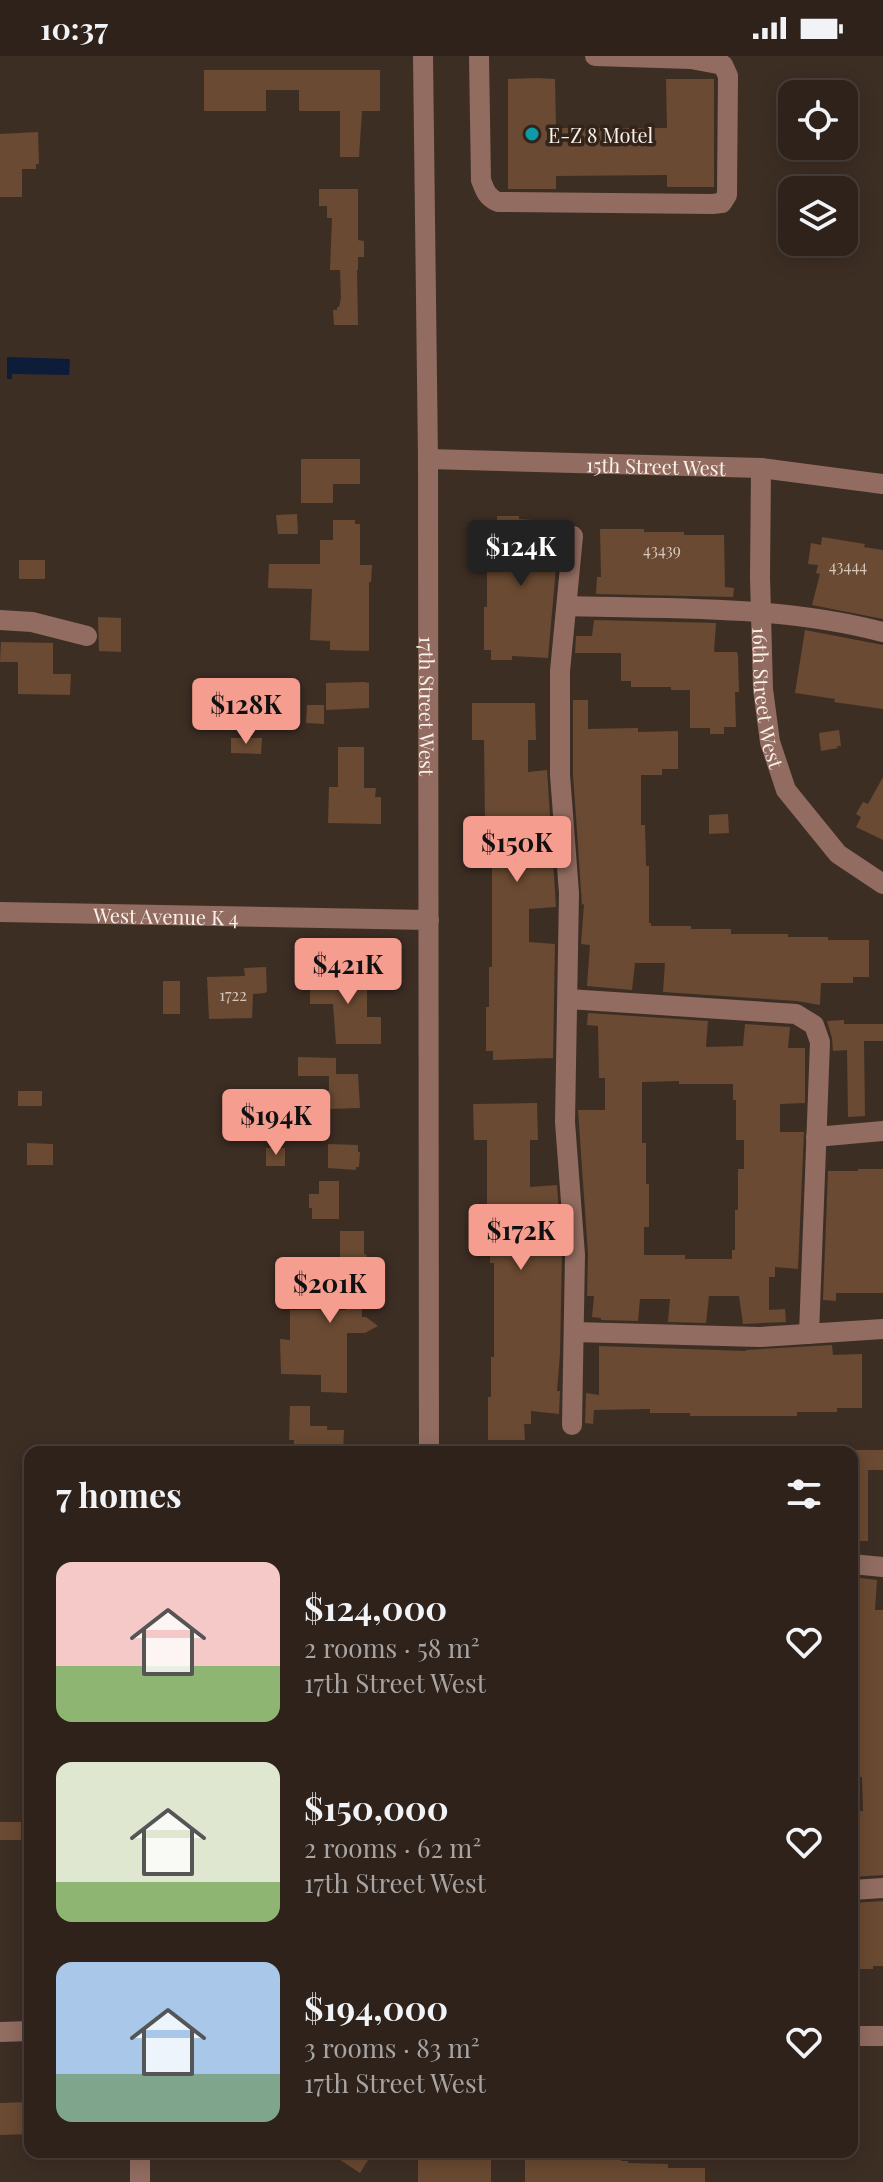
<!DOCTYPE html>
<meta charset="utf-8">
<style>
body{margin:0;font-family:"Playfair Display",serif;background:#3a2f28;color:#f1f3f6;height:100vh;display:flex;flex-direction:column;font-size:30px;white-space:nowrap}
*{box-sizing:border-box;margin:0}
p{font-size:26px;color:#a7a4a3}
.icon{flex:none;width:44px;height:44px;fill:none;stroke:currentColor;stroke-width:2;stroke-linecap:round;stroke-linejoin:round}
.map{position:relative;flex:1;overflow:hidden}
.panel{position:absolute;left:24px;top:1390px;width:834px;height:712px;display:flex;flex-direction:column;background:#2e221b;border-radius:16px;box-shadow:0 4px 20px #0003,0 0 0 2px #493f3a}
.panel>*{flex:none}
.tools{position:absolute;left:778px;top:24px;display:grid;gap:16px}
.tools a{display:grid;place-items:center;width:80px;height:80px;border-radius:16px;background:#2e221b;box-shadow:0 4px 20px #0003,0 0 0 2px #493f3a;font-size:40px}
.price{position:absolute;translate:-50% -68px;padding:0 18px;border-radius:8px;background:#f59d8f;color:#111;font-size:26px;line-height:52px;filter:drop-shadow(0 2px 4px #0008)}
.price::after{content:'';position:absolute;left:50%;top:48px;width:24px;height:18px;margin-left:-12px;background:inherit;clip-path:polygon(0 0,100% 0,50% 100%)}
.price.on{background:#222;color:#fff}
ul{padding:0;list-style:none}
li{display:flex;align-items:center;gap:24px;height:200px;padding:0 32px}
li span{display:grid;place-items:center;flex:none;width:224px;height:160px;border-radius:16px;color:#555}
li>.icon{margin-inline-start:auto}
span .icon{width:96px;height:96px;fill:#fffc;stroke-width:1}
li b{font-size:34px}
h2{display:flex;justify-content:space-between;align-items:center;height:96px;padding:0 32px;font-size:34px}
.status{display:flex;justify-content:space-between;align-items:center;height:56px;padding:0 40px;background:#2e221b;direction:ltr}
.status svg{height:22px;fill:currentColor}
.map>svg:first-child{display:block}
</style>
<div class="status"><b>10:37</b><svg viewBox="0 0 49 12"><path d="M0 12V9h3v3zM5 12V6h3v6zM10 12V3h3v9zM15 12V0h3v12zM26 1h20v11H26zM47 4h2v5h-2z"/></svg></div>
<div class="map">
<svg width="883" height="2126" viewBox="0 0 883 2126">
<rect width="100%" height="100%" fill="#3d2e24"/>
<polygon fill="#0d1c38" points="7,301 70,303 69,319 12,318 12,323 7,323"/>
<g fill="#6a4a32" fill-rule="evenodd">
<polygon points="204,14 380,14 380,55 362,55 359,101 340,101 340,55 299,55 299,34 266,34 266,55 204,55"/>
<polygon points="537,22 555,23 556,72 667,72 666,23 714,23 714,131 667,131 667,119 556,120 556,133 508,133 508,23"/>
<polygon points="38,76 39,108 36,108 36,113 22,113 22,141 0,141 0,78"/>
<polygon points="319,133 358,133 358,184 364,185 364,201 358,201 358,214 357,214 358,269 334,269 333,254 337,254 337,251 339,251 341,242 340,214 330,214 332,162 327,162 327,150 319,150"/>
<polygon points="301,403 360,403 360,428 333,428 333,447 301,447"/>
<polygon points="297,458 298,478 278,478 276,459"/>
<polygon points="497,460 519,460 519,463 560,466 548,602 512,600 512,604 491,604 491,594 484,594 484,551 487,551 487,510 491,510 490,470 497,470"/>
<polygon points="333,464 355,464 355,468 360,468 360,509 372,509 371,526 369,526 369,595 330,594 330,585 310,584 312,533 268,532 269,508 320,508 320,484 333,484"/>
<polygon points="600,473 644,473 644,476 684,476 684,479 724,479 725,531 734,532 733,541 596,538 597,521 601,521"/>
<polygon points="822,481 865,488 864,491 883,494 883,563 812,549 820,518 816,517 818,509 808,508 811,487 821,489"/>
<rect x="19" y="504" width="26" height="19"/>
<polygon points="98,561 121,562 121,596 99,595"/>
<polygon points="594,564 716,567 714,596 737,596 738,601 739,636 735,636 736,671 724,671 724,678 710,678 710,672 690,672 690,634 671,634 671,631 631,631 631,625 621,625 621,597 575,597 576,580 592,580"/>
<polygon points="805,574 883,589 883,653 834,646 835,643 795,637"/>
<polygon points="1,586 53,587 53,618 71,618 70,639 18,638 18,606 0,606"/>
<polygon points="364,626 369,627 369,652 326,654 326,627"/>
<polygon points="573,644 588,644 588,673 638,672 638,676 678,675 678,713 662,713 662,719 641,719 641,769 645,769 646,810 649,810 649,867 651,867 651,870 691,870 691,873 731,873 731,878 788,878 788,881 828,881 828,884 869,884 869,921 853,921 853,927 821,927 820,949 797,945 663,936 665,907 635,907 632,934 587,930 590,889 581,888 584,848 582,849 573,718"/>
<polygon points="472,647 535,647 536,684 528,684 528,716 547,714 556,851 529,853 529,886 555,888 553,1002 493,1004 493,995 486,995 486,951 489,951 489,911 492,911 492,806 489,806 488,766 485,766 484,684 472,684"/>
<polygon points="307,649 324,649 324,668 306,667"/>
<polygon points="839,674 841,690 837,690 838,692 821,695 819,677"/>
<polygon points="231,682 262,682 261,698 231,697"/>
<polygon points="338,691 364,691 364,732 376,732 375,741 381,741 381,768 328,767 329,731 338,731"/>
<polygon points="883,721 883,784 856,771 861,761 856,758 863,746 868,748"/>
<polygon points="728,758 729,777 709,778 709,759"/>
<polygon points="266,911 267,935 265,937 253,938 252,962 209,963 207,921 245,920 244,912"/>
<polygon points="321,914 367,914 367,961 381,961 381,988 336,988 333,948 310,948 310,932 317,932 317,921 321,921"/>
<rect x="163" y="925" width="17" height="33"/>
<path d="M588,957l120,8 -2,26 37,-1 2,-22 45,3 -2,21h17v55l-25,1v28h24l-6,137 -23,-2v10h-6v33l16,-1 1,13 -43,2 -4,-28h-30l-3,27 -38,-1 2,-23h-30l-2,22 -37,-1v-2l-9,-1 2,-21h-7l1,-42 -10,-144h27v-32h-6l-1,-52 -11,-1zM679,1025v3h54v16h3v40h8v29h-6v41h-3v40h-3v9h-47v-4h-41v-28h5v-43h-3v-41h-4v-61z"/>
<polygon points="844,964 844,968 883,968 883,985 864,985 865,1060 848,1061 847,994 833,995 832,982 827,965"/>
<polygon points="298,1001 336,1002 336,1018 358,1018 360,1052 329,1053 329,1020 298,1020"/>
<rect x="18" y="1035" width="24" height="15"/>
<polygon points="537,1047 538,1084 530,1084 530,1131 557,1129 562,1199 560,1298 557,1335 560,1335 559,1358 531,1355 531,1368 524,1368 525,1384 488,1384 488,1341 491,1341 491,1301 494,1301 494,1207 490,1207 490,1166 487,1166 487,1084 474,1084 473,1048"/>
<polygon points="27,1087 53,1088 53,1109 27,1109"/>
<polygon points="328,1088 358,1089 358,1096 360,1096 359,1111 356,1111 356,1114 328,1112"/>
<rect x="266" y="1092" width="19" height="18"/>
<polygon points="858,1113 883,1113 883,1237 836,1237 836,1245 823,1244 828,1115 858,1115"/>
<polygon points="319,1125 339,1125 339,1163 312,1163 312,1152 309,1152 309,1138 319,1138"/>
<polygon points="340,1175 364,1175 364,1198 366,1198 367,1201 367,1225 362,1225 362,1261 366,1261 378,1270 365,1277 347,1277 347,1337 321,1336 321,1319 281,1318 280,1283 290,1284 290,1254 346,1254 347,1224 340,1223"/>
<polygon points="832,1289 833,1299 862,1298 862,1352 837,1352 837,1356 797,1356 797,1360 690,1360 690,1357 650,1357 650,1353 594,1354 593,1368 585,1367 586,1337 599,1339 599,1290 746,1295 746,1294"/>
<polygon points="290,1350 310,1350 310,1370 327,1370 327,1374 344,1374 343,1396 294,1393 294,1384 289,1384"/>
<polygon points="852,1394 883,1394 883,1414 868,1414 868,1485 852,1485"/>
<polygon points="852,1521 877,1524 875,1554 883,1554 883,1819 852,1821 852,1762 859,1762 859,1755 863,1755 862,1721 856,1721 856,1687 852,1687"/>
<rect x="0" y="1766" width="21" height="18"/>
<polygon points="883,1845 883,1910 873,1910 873,1913 852,1913 852,1847"/>
<polygon points="30,2046 30,2078 0,2079 0,2047"/>
<polygon points="328,2096 373,2096 360,2117"/>
<rect x="418" y="2096" width="73" height="30"/>
<polygon points="621,2099 621,2105 628,2105 628,2107 668,2108 668,2112 705,2112 705,2126 525,2126 525,2103 540,2103 540,2100"/>
</g>
<g fill="none" stroke-linecap="round" stroke-linejoin="round">
<g stroke="#926c60" stroke-width="20">
<path id="s1" d="M423,0l5,403 1,993"/>
<path d="M479,0l2,124c4,11 6,17 17,22l214,2 10,-1 5,-8 1,-119 -5,-11 -32,-6 -96,-3"/>
<path id="s2" d="M428,403l333,9 122,16"/>
<path id="s3" d="M761,412l-1,109 3,112 7,53 16,48 52,64 45,30"/>
<path d="M567,550c105,3 213,-1 316,26"/>
<polyline points="0,564 32,566 87,580"/>
<path id="s4" d="M0,856l429,8"/>
<polyline points="568,943 796,958 814,969 820,986 809,1278"/>
<polyline points="816,1081 883,1075"/>
<polyline points="574,1276 760,1281 883,1273"/>
<polyline points="572,1369 575,1199 565,1066 569,837 560,719 560,615 573,480"/>
<polyline points="852,1508 883,1511"/>
<polyline points="852,1834 883,1832"/>
<polyline points="0,1976 30,1975"/>
<polyline points="852,1980 883,1980"/>
<polyline points="140,2096 140,2126"/>
</g>
</g>
<circle fill="#0f9aa8" stroke="#32241a" stroke-width="3" cx="532" cy="78" r="8"/>
<g text-anchor="middle" dominant-baseline="central" stroke-width="7" stroke-linejoin="round" paint-order="stroke">
<g font-size="16" fill="#d6c7bc">
<text x="662" y="493">43439</text>
<text x="848" y="509">43444</text>
<text x="233" y="938">1722</text>
</g>
<g font-size="20" fill="#faf1ea" stroke="#32241a" text-anchor="start">
<text x="548" y="78">E-Z 8 Motel</text>
</g>
<g font-size="20" fill="#faf1ea" stroke="#32241a">
<text stroke="none"><textPath href="#s2" startOffset="228">15th Street West</textPath></text>
<text stroke="none"><textPath href="#s3" startOffset="230">16th Street West</textPath></text>
<text stroke="none"><textPath href="#s1" startOffset="650">17th Street West</textPath></text>
<text stroke="none"><textPath href="#s4" startOffset="166">West Avenue K 4</textPath></text>
</g>
</g>
</svg>
<div class="tools">
<a><svg class="icon" aria-label="locate" viewBox="0 0 24 24"><circle cx="12" cy="12" r="6"/><path d="M12 2v4M12 18v4M2 12h4M18 12h4"/></svg></a>
<a><svg class="icon" aria-label="layers" viewBox="0 0 24 24"><path d="M12 4l9 5-9 5-9-5zM3 14l9 5 9-5"/></svg></a>
</div>
<b class="price on" style="left:521px;top:532px">$124K</b>
<b class="price" style="left:246px;top:690px">$128K</b>
<b class="price" style="left:517px;top:828px">$150K</b>
<b class="price" style="left:348px;top:950px">$421K</b>
<b class="price" style="left:276px;top:1101px">$194K</b>
<b class="price" style="left:521px;top:1216px">$172K</b>
<b class="price" style="left:330px;top:1269px">$201K</b>
<section class="panel">
<h2>7 homes<svg class="icon" aria-label="filters" viewBox="0 0 24 24"><path d="M4 7h16M4 17h16"/><circle cx="9" cy="7" r="2"/><circle cx="15" cy="17" r="2"/></svg></h2>
<ul>
<li><span style="background:linear-gradient(#f6c9c9 65%,#8fb573 0)"><svg class="icon" aria-label="home" viewBox="0 0 24 24"><path d="M3 11l9-7 9 7M6 9v11h12V9"/></svg></span><div><b>$124,000</b><p>2 rooms · 58 m²</p><p>17th Street West</p></div><svg class="icon" aria-label="heart" viewBox="0 0 24 24"><path d="M12 20l-8-8c-3-5 5-10 8-4 3-6 11-1 8 4z"/></svg></li>
<li><span style="background:linear-gradient(#dfe7d0 75%,#8fb573 0)"><svg class="icon" aria-label="home" viewBox="0 0 24 24"><path d="M3 11l9-7 9 7M6 9v11h12V9"/></svg></span><div><b>$150,000</b><p>2 rooms · 62 m²</p><p>17th Street West</p></div><svg class="icon" aria-label="heart" viewBox="0 0 24 24"><path d="M12 20l-8-8c-3-5 5-10 8-4 3-6 11-1 8 4z"/></svg></li>
<li><span style="background:linear-gradient(#a9c7e8 70%,#7fa58c 0)"><svg class="icon" aria-label="home" viewBox="0 0 24 24"><path d="M3 11l9-7 9 7M6 9v11h12V9"/></svg></span><div><b>$194,000</b><p>3 rooms · 83 m²</p><p>17th Street West</p></div><svg class="icon" aria-label="heart" viewBox="0 0 24 24"><path d="M12 20l-8-8c-3-5 5-10 8-4 3-6 11-1 8 4z"/></svg></li>
</ul>
</section>
</div>
